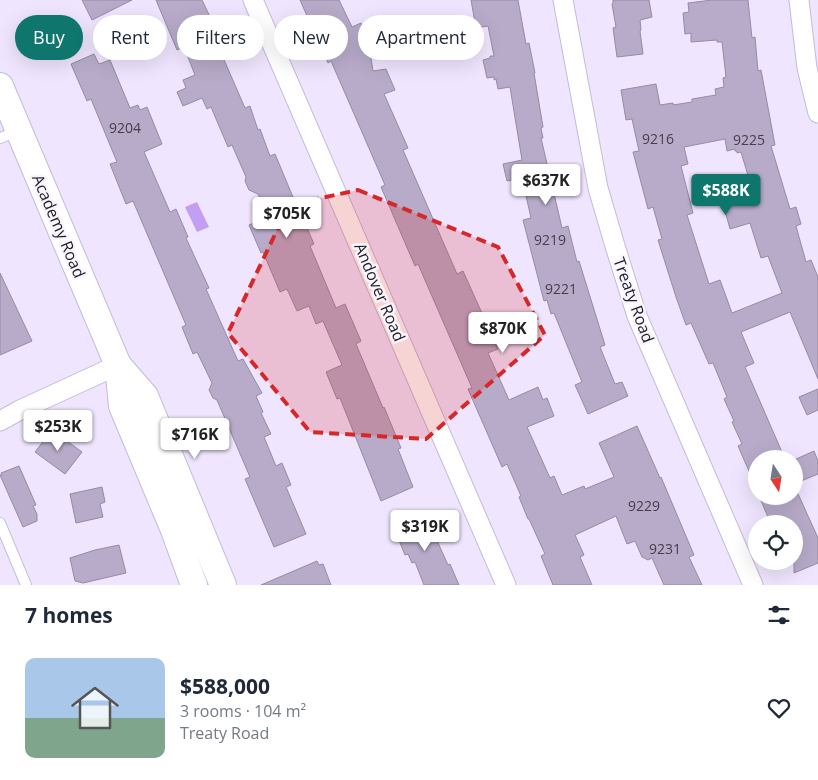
<!DOCTYPE html>
<meta charset="utf-8">
<style>
body{margin:0;font-family:"Open Sans",sans-serif;background:#f2f2f3;color:#1f2937;height:100vh;display:flex;flex-direction:column;font-size:19px;white-space:nowrap}
*{box-sizing:border-box;margin:0}
p{font-size:16px;color:#747a83}
.icon{flex:none;width:28px;height:28px;fill:none;stroke:currentColor;stroke-width:2;stroke-linecap:round;stroke-linejoin:round}
.map{position:relative;height:585px;overflow:hidden}
.drawer{display:flex;flex-direction:column;background:#fff;flex:1}
.drawer>*{flex:none}
.top-card{position:absolute;left:15px;top:15px;width:500px;height:45px;display:flex;gap:10px}
.needle{width:32px;rotate:168deg}
.tools{position:absolute;left:748px;top:450px;display:grid;gap:10px}
.tools a{display:grid;place-items:center;width:55px;height:55px;border-radius:50%;background:#fff;box-shadow:0 5px 20px #0002;font-size:25px}
.price{position:absolute;translate:-50% -42px;padding:0 11px;border-radius:5px;background:#fff;color:#222;font-size:16px;line-height:32px;filter:drop-shadow(0 1px 2px #0008)}
.price::after{content:'';position:absolute;left:50%;top:30px;width:15px;height:11px;margin-left:-8px;background:inherit;clip-path:polygon(0 0,100% 0,50% 100%)}
.price.active{background:#0f766e;color:#fff}
ul{padding:0;list-style:none}
li{display:flex;align-items:center;gap:15px;height:125px;padding:0 25px}
li span{display:grid;place-items:center;flex:none;width:140px;height:100px;border-radius:10px;color:#555}
li>.icon{margin-inline-start:auto}
span .icon{width:60px;height:60px;fill:#fffc;stroke-width:1}
li b{font-size:21px}
h2{display:flex;justify-content:space-between;align-items:center;height:60px;padding:0 25px;font-size:21px}
.chip{padding:0 18px;border-radius:22px;background:#fff;box-shadow:0 5px 20px #0002;font-size:18px;line-height:45px}
.chip.active{background:#0f766e;color:#fff}
.map>svg:first-child{display:block}
</style>
<div class="map">
<svg width="818" height="585" viewBox="0 0 818 585">
<rect width="100%" height="100%" fill="#efe5fe"/>
<polygon fill="#c29ff2" points="197,202 209,227 197,232 185,207"/>
<g fill="#b7abc9" stroke="#968aa7" fill-rule="evenodd">
<polygon points="82,0 132,0 92,20"/>
<polygon points="156,0 202,0 223,44 218,46 245,108 250,106 258,130 260,129 270,156 275,154 303,221 304,221 314,244 310,246 336,308 345,304 361,341 356,344 383,408 384,407 401,448 398,449 413,487 381,501 340,398 337,399 326,372 342,365 323,321 316,324 309,306 297,311 287,289 280,292 263,252 261,253 249,225 268,217 258,194 249,190 245,181 246,177 232,145 228,147 211,107 207,109 202,98 183,106 177,92 186,88 183,80 195,75 184,47 177,50"/>
<polygon points="300,0 339,0 352,27 361,23 368,39 373,71 386,69 395,90 384,94 408,148 403,150 457,274 463,271 498,349 488,353 509,400 538,387 543,400 547,398 554,416 527,427 550,478 554,476 562,495 584,486 585,489 614,477 599,443 637,426 660,478 661,477 694,555 689,557 702,585 664,585 652,558 648,560 642,557 635,541 627,544 616,516 575,535 584,555 580,557 592,585 553,585 541,556 545,554 529,519 528,519 519,497 521,496 507,464 502,467 468,389 472,388 418,264 415,266 381,187 385,185 331,61 328,63"/>
<polygon points="471,0 518,0 526,44 529,43 535,73 534,73 543,127 541,128 543,138 541,138 562,228 568,226 577,262 579,261 605,345 600,347 615,384 622,382 628,396 588,414 575,385 582,382 554,313 551,314 547,300 544,301 523,220 531,218 522,178 507,181 503,164 522,160 510,87 498,89 496,79 494,80 494,77 487,78 483,60 490,58 490,56 494,56 488,26 476,28"/>
<polygon points="613,0 649,0 652,17 640,20 641,30 640,31 643,54 617,57 613,28 616,27 612,4 613,3"/>
<path d="M712,0h36l4,38 3,-1 3,34 3,-1 14,75 -4,1 19,63 6,-2 5,17 -5,2 10,36 5,-2 7,17v102l-28,-67 -49,20 13,31 -9,4 40,92h-29v28l-18,-41 4,-2 -10,-22 2,-1 -10,-22 3,-2 -14,-34 -4,1 -18,-41 -5,2 -10,-28 -18,-57 4,-1 -9,-32 -5,2 -15,-57 6,-1 -7,-32 -6,1 -5,-30 35,-6 4,21 13,-2v2l19,-3v-3l24,-4 -1,-6 9,-2 -1,-9 3,-1 -4,-35h-5v-2l-26,2v-9l-6,1 -2,-21 6,-1 -1,-9zM725,139l2,12 8,-2v2h2v2l4,-1 11,37 -4,1 3,10 -27,7 6,22 20,-6 11,35 7,-2 14,37 -50,20 -12,-33 -11,4 -22,-69 6,-2 -12,-47 7,-2 -4,-17z"/>
<polygon points="94,54 99,64 110,60 130,108 138,105 140,110 147,107 162,144 144,152 170,212 176,209 188,237 186,238 209,288 206,289 238,361 243,359 262,393 256,396 263,412 261,413 271,434 264,437 276,466 282,463 291,485 286,487 306,534 274,547 245,479 250,477 217,400 213,398 209,390 212,383 197,352 193,354 182,327 186,325 133,201 126,204 110,164 117,162 91,99 87,101 71,64"/>
<polygon points="0,273 32,341 0,355"/>
<polygon points="818,389 818,410 807,415 799,397"/>
<polygon points="52,430 82,452 65,474 35,452"/>
<polygon points="814,451 818,461 818,474 794,484 794,460"/>
<polygon points="19,466 36,505 33,506 37,514 37,521 23,527 0,475 2,475 1,473"/>
<polygon points="794,485 818,538 818,563 794,573 794,524 771,524 759,496 794,496"/>
<polygon points="102,487 105,502 100,504 103,517 76,523 70,494"/>
<polygon points="425,514 448,565 450,564 459,585 424,585 415,562 412,563 408,554 405,555 394,528"/>
<polygon points="119,545 126,573 83,583 75,581 70,558 95,550"/>
<polygon points="317,561 319,565 323,564 331,585 261,585"/>
</g>
<g fill="none" stroke-linecap="round" stroke-linejoin="round">
<defs>
<g id="lane">
<polyline points="0,138 18,131"/>
<polyline points="0,523 26,585"/>
</g>
<g id="street">
<polyline points="253,0 506,585"/>
<polyline points="563,0 598,188 615,246 637,316 753,585"/>
<polyline points="799,0 807,68 818,113"/>
<polyline points="0,421 20,410 118,365"/>
</g>
<g id="secondary">
<polyline points="0,86 118,365 122,406 174,530 194,585"/>
<polyline points="118,365 145,396 223,585"/>
</g>
</defs>
<use href="#lane" stroke="#c6bad8" stroke-width="12"/>
<use href="#street" stroke="#c6bad8" stroke-width="21"/>
<use href="#secondary" stroke="#c6bad8" stroke-width="28"/>
<use href="#lane" stroke="#fff" stroke-width="10"/>
<use href="#street" stroke="#fff" stroke-width="19"/>
<use href="#secondary" stroke="#fff" stroke-width="26"/>
</g>
<path fill="#d62828" fill-opacity="0.2" stroke="#d62828" stroke-width="4" stroke-dasharray="10 6" stroke-linejoin="round" d="M358,190l140,57 47,88 -119,104 -116,-7 -82,-99 61,-128z"/>
<g text-anchor="middle" dominant-baseline="central" stroke-width="5" stroke-linejoin="round" paint-order="stroke">
<g font-size="14" fill="#453e4e">
<text x="125" y="127">9204</text>
<text x="658" y="138">9216</text>
<text x="749" y="139">9225</text>
<text x="550" y="239">9219</text>
<text x="561" y="288">9221</text>
<text x="644" y="505">9229</text>
<text x="665" y="548">9231</text>
</g>
<g font-size="16" fill="#1f1a25" stroke="#f8f6fc">
<text transform="translate(59 226) rotate(67)">Academy Road</text>
<text transform="translate(380 292) rotate(67)">Andover Road</text>
<text transform="translate(634 300) rotate(70)">Treaty Road</text>
</g>
</g>
</svg>
<div class="tools">
<a><svg class="needle" viewBox="-14 -14 28 28"><path d="M0-13l5 13h-10z" fill="#e53935"/><path d="M0 13l5-13h-10z" fill="#747a83"/></svg></a>
<a><svg class="icon" aria-label="locate" viewBox="0 0 24 24"><circle cx="12" cy="12" r="6"/><path d="M12 2v4M12 18v4M2 12h4M18 12h4"/></svg></a>
</div>
<b class="price" style="left:546px;top:206px">$637K</b>
<b class="price active" style="left:726px;top:216px">$588K</b>
<b class="price" style="left:287px;top:239px">$705K</b>
<b class="price" style="left:503px;top:354px">$870K</b>
<b class="price" style="left:58px;top:452px">$253K</b>
<b class="price" style="left:195px;top:460px">$716K</b>
<b class="price" style="left:425px;top:552px">$319K</b>
<div class="top-card">
<a class="chip active">Buy</a>
<a class="chip">Rent</a>
<a class="chip">Filters</a>
<a class="chip">New</a>
<a class="chip">Apartment</a>
</div>
</div>
<section class="drawer">
<h2>7 homes<svg class="icon" aria-label="filters" viewBox="0 0 24 24"><path d="M4 7h16M4 17h16"/><circle cx="9" cy="7" r="2"/><circle cx="15" cy="17" r="2"/></svg></h2>
<ul>
<li><span style="background:linear-gradient(#a9c7e8 60%,#7fa58c 0)"><svg class="icon" aria-label="home" viewBox="0 0 24 24"><path d="M3 11l9-7 9 7M6 9v11h12V9"/></svg></span><div><b>$588,000</b><p>3 rooms · 104 m²</p><p>Treaty Road</p></div><svg class="icon" aria-label="heart" viewBox="0 0 24 24"><path d="M12 20l-8-8c-3-5 5-10 8-4 3-6 11-1 8 4z"/></svg></li>
</ul>
</section>
